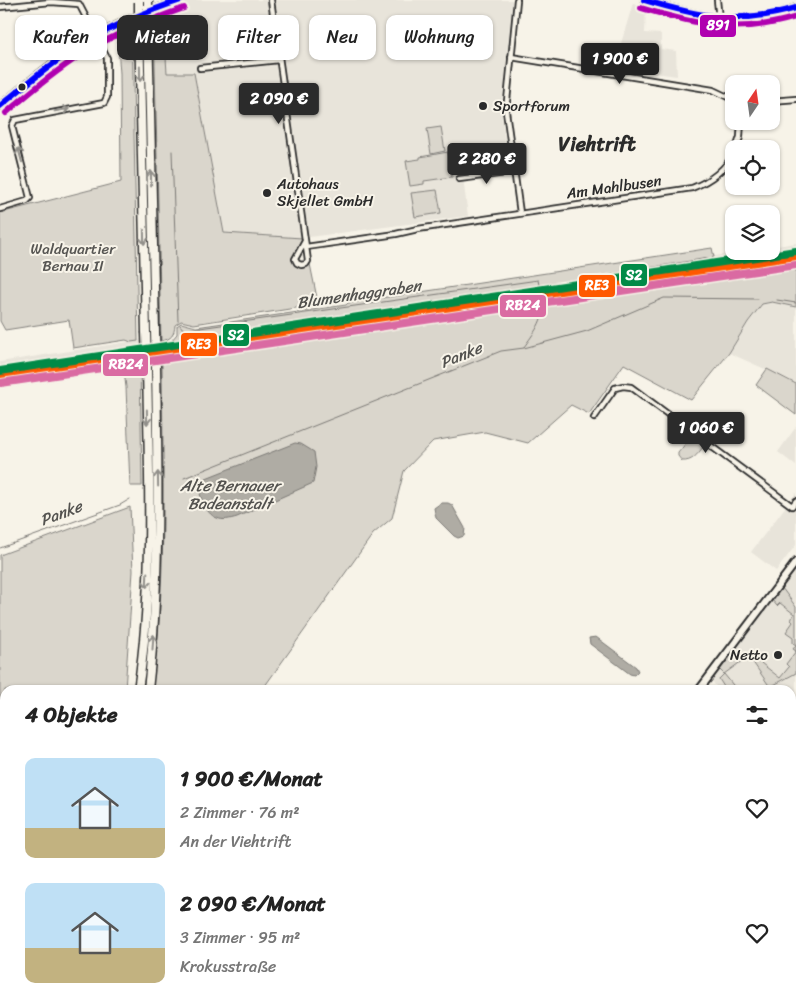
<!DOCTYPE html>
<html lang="de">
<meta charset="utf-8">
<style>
body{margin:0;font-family:Sriracha,sans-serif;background:#f2f2f2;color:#222;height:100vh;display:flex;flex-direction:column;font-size:19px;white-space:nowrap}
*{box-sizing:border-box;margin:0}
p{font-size:16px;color:#767676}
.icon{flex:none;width:28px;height:28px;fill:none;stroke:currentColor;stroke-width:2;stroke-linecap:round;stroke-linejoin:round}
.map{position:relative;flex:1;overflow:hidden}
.panel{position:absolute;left:0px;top:685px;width:796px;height:320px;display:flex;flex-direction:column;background:#fff;border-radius:15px 15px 0 0;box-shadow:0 1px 4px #0004}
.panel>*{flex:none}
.top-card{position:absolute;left:15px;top:15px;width:500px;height:45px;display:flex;gap:10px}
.needle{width:32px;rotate:13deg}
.tools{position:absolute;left:725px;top:75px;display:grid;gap:10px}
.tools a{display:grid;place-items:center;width:55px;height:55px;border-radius:10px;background:#fff;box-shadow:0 1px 4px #0004;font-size:25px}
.price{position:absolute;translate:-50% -42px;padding:0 11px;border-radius:5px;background:#2b2b2b;color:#fff;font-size:16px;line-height:32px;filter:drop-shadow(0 1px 2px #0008)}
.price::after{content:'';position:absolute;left:50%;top:30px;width:15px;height:11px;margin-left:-8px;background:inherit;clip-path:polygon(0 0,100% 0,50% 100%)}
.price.selected{background:#222;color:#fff}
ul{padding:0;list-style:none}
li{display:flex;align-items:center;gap:15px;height:125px;padding:0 25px}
li span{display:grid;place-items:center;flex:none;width:140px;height:100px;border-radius:10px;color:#555}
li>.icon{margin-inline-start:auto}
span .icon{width:60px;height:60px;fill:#fffc;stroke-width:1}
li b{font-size:21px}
h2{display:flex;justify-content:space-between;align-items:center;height:60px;padding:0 25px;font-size:21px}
.pill{padding:0 18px;border-radius:10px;background:#fff;box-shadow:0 1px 4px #0004;font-size:18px;line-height:45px}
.pill.selected{background:#2b2b2b;color:#fff}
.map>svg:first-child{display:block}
</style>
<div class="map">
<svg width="796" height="1005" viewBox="0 0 796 1005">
<rect width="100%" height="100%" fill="#f7f3e8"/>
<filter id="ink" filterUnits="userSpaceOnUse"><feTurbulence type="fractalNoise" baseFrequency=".02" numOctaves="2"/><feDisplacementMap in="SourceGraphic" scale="10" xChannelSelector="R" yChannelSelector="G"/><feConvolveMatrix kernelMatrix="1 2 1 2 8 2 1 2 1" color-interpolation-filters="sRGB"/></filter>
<g filter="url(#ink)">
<g fill="#e8e4da">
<polygon points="187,0 515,0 501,108 508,163 462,170 468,216 302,238 224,233 194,73 166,73 164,9"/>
<polygon points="633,3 646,7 645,33 661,34 661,49 676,51 677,76 614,67"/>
<polygon points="796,243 796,266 649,284 162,360 161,343 171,341 503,292 745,251 771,251 771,247"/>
<polygon points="772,302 796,307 796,384 790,380 729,353 748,322 762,304"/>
<polygon points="140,340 140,362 0,381 0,362"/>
<polygon points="796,427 796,466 778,452"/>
<polygon points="796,493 796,545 776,571 751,552"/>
<polygon points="796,569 796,781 791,775 791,690 719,690 712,681"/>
</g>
<g fill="#dad6cc" stroke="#82807c">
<path d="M163,12l4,61h27l30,160 78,5c0,9 -9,15 -9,24 5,5 10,6 17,2l8,39 -3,2 -121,19 -13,-3 -6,4c-1,10 -3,14 -14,16l-7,-324z"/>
<polygon points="132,26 138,341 131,342 126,340 73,348 69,320 5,330 0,321 0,213 121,182 120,73 117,35 123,29"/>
<polygon points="441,127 445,151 431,154 427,129"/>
<polygon points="448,152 452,177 424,181 424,184 410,186 406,161 420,159 420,157"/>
<polygon points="437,190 441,213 415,217 411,193"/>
<polygon points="712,248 714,257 503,292 171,341 177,334 177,326 181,323 196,327 346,305 348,303"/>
<path d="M796,266v41l-24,-5 -10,2 -14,18 -19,31 -38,47 -67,-36 -35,50 -18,-9 -43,38 -43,-11 -52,9 -29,30 -12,47 -19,16 -111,156h-110c15,-110 11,-220 10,-330l487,-76z"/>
<polygon points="140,362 142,486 130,486 126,387 123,364"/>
<polygon points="767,369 796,384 796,415 756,385"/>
<path d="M691,437l12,10c-5,7 -11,15 -21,14l-4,-5v-3z"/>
<polygon points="130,507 133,571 125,690 5,690 5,1000 61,1000 59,1005 0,1005 0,555"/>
<polygon points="782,588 796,607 796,673 770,687 750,658 754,654 761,663 780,678 789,667 786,664 796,651 793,649 796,645 793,643 793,637 786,632 793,622 791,620 794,614 780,603 777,606 772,600"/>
<polygon points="732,654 737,655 742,661 724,674 737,690 726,690 719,679 724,674 720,670"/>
<polygon points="95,1000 227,1000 232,1005 94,1005"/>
</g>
<g fill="#afaca4" stroke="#7a7874">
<path d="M295,443l6,1 13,8 2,15 -3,16 -76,34c-7,2 -14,4 -20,1 -12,-4 -21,-26 -16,-38z"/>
<polygon points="441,503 448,503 452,505 465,528 464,536 458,538 454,536 436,518 434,508"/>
<polygon points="596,637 636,667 638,671 634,675 630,674 590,644 589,638"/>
</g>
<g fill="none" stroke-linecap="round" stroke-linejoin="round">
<g stroke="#7a7874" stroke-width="1">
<polyline points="172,151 178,321"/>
<polyline points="777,300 796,303"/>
<polyline points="180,325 183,329 186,330 538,280 539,285"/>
<path d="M524,347c9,-13 21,-27 19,-44"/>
<polyline points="184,478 501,351 524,348 587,331 664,298 758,299"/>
<polyline points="0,548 120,505 130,499"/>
</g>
<defs>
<g id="street">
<polyline points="271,0 308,261 306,264 301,265 297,263 295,259 305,241"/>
<polyline points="517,0 506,111 520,213"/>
<polyline points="717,0 719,19"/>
<polyline points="0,7 51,2 79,4 107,58 107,97 104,103 15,120 12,126 30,198 27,201 0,209"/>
<polyline points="511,57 713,90 734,100"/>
<polyline points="200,68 279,60"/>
<polyline points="771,101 796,99"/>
<polyline points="736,149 740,137 741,121"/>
<polyline points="459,179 514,172"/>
<path d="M306,247l90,-13 22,-5 274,-41c18,-7 33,-18 42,-35"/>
<polyline points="594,418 615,388 623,386 631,387 792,506 796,501"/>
<polyline points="791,806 796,811"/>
<polyline points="791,867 796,870"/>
<polyline points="791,911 796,900"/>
<polyline points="513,1005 516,1000"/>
<polyline points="617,1005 620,1000"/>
<polyline points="748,1005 750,1000"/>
</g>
<g id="secondary">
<path d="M644,0c55,17 96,28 152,8"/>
<path d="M0,106c22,-18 43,-37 67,-52 34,-24 75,-41 114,-54"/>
<polyline points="699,690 796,562"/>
<polyline points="461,1005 465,1000"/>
</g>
<g id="highway">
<polyline points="139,25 146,332"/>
<polyline points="148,25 155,332"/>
<path d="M138,690c16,-106 11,-215 9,-322"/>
<path d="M148,690c12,-107 10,-215 8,-323"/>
<polyline points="69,1005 70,1000"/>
<polyline points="79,1005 80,1000"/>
</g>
</defs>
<use href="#street" stroke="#2b2b2b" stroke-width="8"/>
<use href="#secondary" stroke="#2b2b2b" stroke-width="10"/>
<use href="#highway" stroke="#2b2b2b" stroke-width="11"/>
<use href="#street" stroke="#f7f3e8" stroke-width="4.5"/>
<use href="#secondary" stroke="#f7f3e8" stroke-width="6"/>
<use href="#highway" stroke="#f7f3e8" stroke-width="8"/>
<defs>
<polyline id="rail" points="0,377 796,259"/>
</defs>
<use href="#rail" stroke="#2b2b2b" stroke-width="3"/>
<use href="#rail" stroke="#f7f3e8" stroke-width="1" stroke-dasharray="4" stroke-linecap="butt"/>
<defs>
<g id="highway-bridge">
<polyline points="148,1 148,25"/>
<polyline points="139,2 139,25"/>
<polyline points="146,332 147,368"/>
<polyline points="155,332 156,367"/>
</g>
</defs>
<use href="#highway-bridge" stroke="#2b2b2b" stroke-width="11" stroke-linecap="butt"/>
<use href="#highway-bridge" stroke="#f7f3e8" stroke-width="8"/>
<defs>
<g id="bus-1">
<path d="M644,0c56,17 94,25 152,8"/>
<path d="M0,106c30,-25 59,-49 93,-68 28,-16 58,-28 88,-38"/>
</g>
<g id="bus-2">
<path d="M641,8c57,17 97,27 155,9"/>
<path d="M6,113c25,-22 51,-43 79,-61 31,-19 65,-32 99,-44"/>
</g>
</defs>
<use href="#bus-1" stroke="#f7f3e8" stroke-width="10"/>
<use href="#bus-2" stroke="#f7f3e8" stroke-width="10"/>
<use href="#bus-1" stroke="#00f" stroke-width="6"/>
<use href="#bus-2" stroke="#b000b0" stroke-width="6"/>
<defs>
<polyline id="rail-1" points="0,374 796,256"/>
<polyline id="rail-2" points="0,371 796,251"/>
<polyline id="rail-3" points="1,383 796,265"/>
</defs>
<use href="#rail-1" stroke="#f7f3e8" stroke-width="11"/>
<use href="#rail-2" stroke="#f7f3e8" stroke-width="11"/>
<use href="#rail-3" stroke="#f7f3e8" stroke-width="11"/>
<use href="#rail-1" stroke="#ff5900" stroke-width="8"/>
<use href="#rail-2" stroke="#018a47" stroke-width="8"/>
<use href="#rail-3" stroke="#da6ba2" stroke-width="8"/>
</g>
<defs><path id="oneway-shaft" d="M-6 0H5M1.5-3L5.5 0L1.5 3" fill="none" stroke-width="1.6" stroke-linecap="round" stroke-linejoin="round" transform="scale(1.25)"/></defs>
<g stroke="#918f8a">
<use href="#oneway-shaft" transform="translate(140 74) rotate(89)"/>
<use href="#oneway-shaft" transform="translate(62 110) rotate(-10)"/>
<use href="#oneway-shaft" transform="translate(20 155) rotate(-105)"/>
<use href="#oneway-shaft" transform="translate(151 178) rotate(-91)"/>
<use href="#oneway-shaft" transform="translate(144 237) rotate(89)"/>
<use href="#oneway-shaft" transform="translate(147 417) rotate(89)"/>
<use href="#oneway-shaft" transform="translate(158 479) rotate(-91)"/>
<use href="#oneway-shaft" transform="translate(147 580) rotate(92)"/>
<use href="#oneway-shaft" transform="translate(153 642) rotate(-86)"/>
</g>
</g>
<g fill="#2b2b2b" stroke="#f7f3e8" stroke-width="2">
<circle cx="22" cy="87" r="4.5"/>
<circle cx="483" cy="106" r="5"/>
<circle cx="267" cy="193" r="5"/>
<circle cx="778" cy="655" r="5"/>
</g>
<g text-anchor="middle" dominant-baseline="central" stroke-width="4" stroke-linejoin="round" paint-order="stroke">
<g font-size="15" fill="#2b2b2b" stroke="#f7f3e8" text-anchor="start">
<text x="493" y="106">Sportforum</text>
<text x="277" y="184">Autohaus<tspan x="277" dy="17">Skjellet GmbH</tspan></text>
<text x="768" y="655" text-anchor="end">Netto</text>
</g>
<g font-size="15" fill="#2b2b2b" stroke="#f7f3e8">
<text transform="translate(614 187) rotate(-8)">Am Mahlbusen</text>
</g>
<g font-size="15" fill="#575653" stroke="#f7f3e8">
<text x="73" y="249">Waldquartier<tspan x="73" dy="17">Bernau II</tspan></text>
</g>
<g font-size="16" font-style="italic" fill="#53524f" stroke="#f7f3e8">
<text transform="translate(359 294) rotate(-8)">Blumenhaggraben</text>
<text transform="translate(461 355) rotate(-22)">Panke</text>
<text x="230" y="485">Alte Bernauer<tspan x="230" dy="18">Badeanstalt</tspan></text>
<text transform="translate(61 513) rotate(-21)">Panke</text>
</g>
<g font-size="20" font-weight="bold" fill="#2b2b2b" stroke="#f7f3e8">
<text x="597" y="144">Viehtrift</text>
</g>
</g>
<g stroke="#f7f3e8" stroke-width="2">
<rect x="699" y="14" width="38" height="24" rx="5" fill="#b000b0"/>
<rect x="620" y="263" width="28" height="24" rx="5" fill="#018a47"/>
<rect x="578" y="274" width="38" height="24" rx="5" fill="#ff5900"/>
<rect x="499" y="294" width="48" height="24" rx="5" fill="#da6ba2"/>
<rect x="222" y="323" width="28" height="24" rx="5" fill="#018a47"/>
<rect x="180" y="332" width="38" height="25" rx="5" fill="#ff5900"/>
<rect x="102" y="353" width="47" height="24" rx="5" fill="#da6ba2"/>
</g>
<g font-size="14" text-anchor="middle" font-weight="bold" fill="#fff">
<text x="718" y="30">891</text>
<text x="634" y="280">S2</text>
<text x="597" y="290">RE3</text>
<text x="523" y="310">RB24</text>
<text x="236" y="340">S2</text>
<text x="199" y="349">RE3</text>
<text x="126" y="369">RB24</text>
</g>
</svg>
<div class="tools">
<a><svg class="needle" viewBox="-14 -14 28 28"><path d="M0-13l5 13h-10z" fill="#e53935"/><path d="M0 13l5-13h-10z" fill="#767676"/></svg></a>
<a><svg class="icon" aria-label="locate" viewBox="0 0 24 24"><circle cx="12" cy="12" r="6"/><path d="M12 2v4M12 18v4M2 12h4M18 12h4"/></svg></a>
<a><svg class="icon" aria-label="layers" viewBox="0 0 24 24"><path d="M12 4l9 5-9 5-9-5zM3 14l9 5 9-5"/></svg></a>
</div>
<b class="price selected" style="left:620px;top:85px">1 900 €</b>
<b class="price" style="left:279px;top:125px">2 090 €</b>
<b class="price" style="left:487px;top:185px">2 280 €</b>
<b class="price" style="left:706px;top:454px">1 060 €</b>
<div class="top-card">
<a class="pill">Kaufen</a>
<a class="pill selected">Mieten</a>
<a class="pill">Filter</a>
<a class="pill">Neu</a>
<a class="pill">Wohnung</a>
</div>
<section class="panel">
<h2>4 Objekte<svg class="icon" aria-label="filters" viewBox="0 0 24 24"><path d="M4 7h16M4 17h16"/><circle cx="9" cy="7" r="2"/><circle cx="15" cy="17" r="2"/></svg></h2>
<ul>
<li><span style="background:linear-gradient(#bfe0f5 70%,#c2b280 0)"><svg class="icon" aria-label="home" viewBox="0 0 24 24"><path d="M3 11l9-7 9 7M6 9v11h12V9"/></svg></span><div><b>1 900 €/Monat</b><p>2 Zimmer · 76 m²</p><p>An der Viehtrift</p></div><svg class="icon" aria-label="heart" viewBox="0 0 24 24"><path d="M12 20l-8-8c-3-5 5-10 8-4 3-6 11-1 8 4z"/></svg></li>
<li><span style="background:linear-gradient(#bfe0f5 65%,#c2b280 0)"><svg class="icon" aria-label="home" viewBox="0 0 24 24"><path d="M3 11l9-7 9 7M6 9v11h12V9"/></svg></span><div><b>2 090 €/Monat</b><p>3 Zimmer · 95 m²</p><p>Krokusstraße</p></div><svg class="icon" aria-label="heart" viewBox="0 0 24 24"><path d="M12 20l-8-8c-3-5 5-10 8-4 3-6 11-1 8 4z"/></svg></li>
</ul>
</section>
</div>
